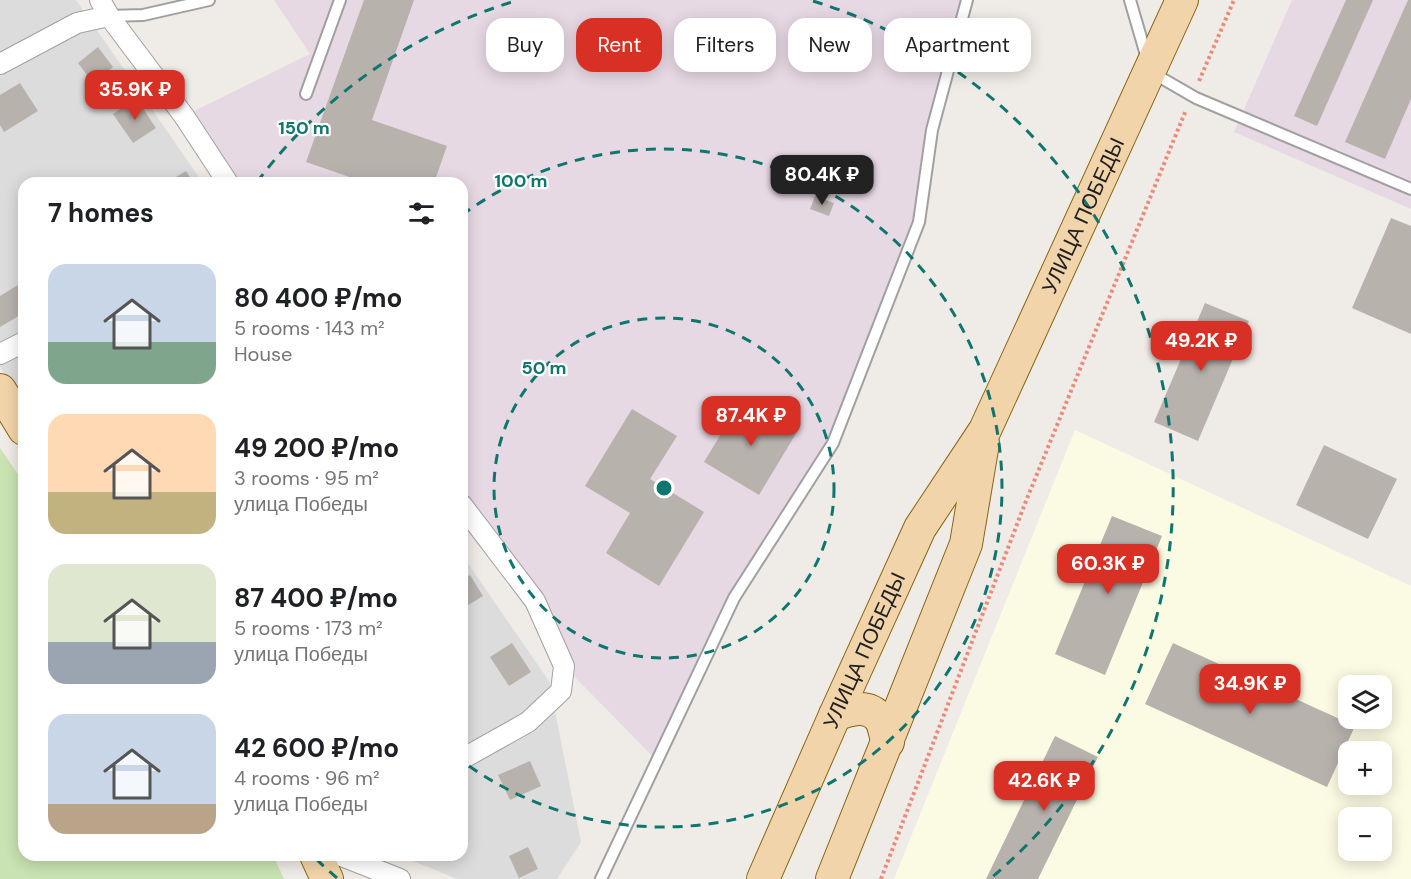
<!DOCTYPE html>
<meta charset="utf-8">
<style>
body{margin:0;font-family:"DM Sans",sans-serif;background:#f2f2f2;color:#202124;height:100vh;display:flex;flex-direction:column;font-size:22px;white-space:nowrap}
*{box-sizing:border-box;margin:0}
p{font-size:20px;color:#757577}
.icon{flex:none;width:33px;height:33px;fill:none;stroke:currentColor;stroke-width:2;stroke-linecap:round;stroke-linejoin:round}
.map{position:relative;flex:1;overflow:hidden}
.panel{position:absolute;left:18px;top:177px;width:450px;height:684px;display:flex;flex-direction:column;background:#fff;border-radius:18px;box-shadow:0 3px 15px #0003}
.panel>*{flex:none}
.banner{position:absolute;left:486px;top:18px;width:570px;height:54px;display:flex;gap:12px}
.tools{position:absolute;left:1338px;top:675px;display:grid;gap:12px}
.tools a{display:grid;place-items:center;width:54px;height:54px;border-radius:12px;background:#fff;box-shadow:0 3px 15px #0003;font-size:30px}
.price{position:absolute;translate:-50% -51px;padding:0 14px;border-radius:12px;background:#d93025;color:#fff;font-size:20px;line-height:39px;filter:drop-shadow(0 2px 3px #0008)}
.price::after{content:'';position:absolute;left:50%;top:36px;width:18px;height:14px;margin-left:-9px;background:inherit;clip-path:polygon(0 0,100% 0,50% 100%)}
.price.active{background:#222;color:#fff}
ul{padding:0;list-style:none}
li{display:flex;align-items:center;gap:18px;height:150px;padding:0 30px}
li span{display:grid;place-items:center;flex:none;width:168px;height:120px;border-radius:18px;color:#555}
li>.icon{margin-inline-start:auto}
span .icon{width:72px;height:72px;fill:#fffc;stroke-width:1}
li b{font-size:26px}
h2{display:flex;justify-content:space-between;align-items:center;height:72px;padding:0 30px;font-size:26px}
.pill{padding:0 21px;border-radius:18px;background:#fff;box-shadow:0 3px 15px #0003;font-size:21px;line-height:54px}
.pill.active{background:#d93025;color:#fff}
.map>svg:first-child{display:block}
</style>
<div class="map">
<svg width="1411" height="879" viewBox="0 0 1411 879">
<rect width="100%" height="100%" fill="#efece7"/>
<g fill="#dddcdc">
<polygon points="0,0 76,0 203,183 24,183 24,402 0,367"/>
<polygon points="462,555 549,681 581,842 557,879 457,879 398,855 462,855"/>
</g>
<g fill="#e7d9e4">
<polygon points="274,0 967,0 932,130 919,222 833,443 734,598 657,761 564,666 535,601 462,505 462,183 228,183 184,116 310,54"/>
<polygon points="1292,0 1411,0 1411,209 1234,132"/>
</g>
<path fill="#fbfbe3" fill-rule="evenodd" d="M1075,430l336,156v293h-517zM1348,686h34v32h-34zM1348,752h34v32h-34zM1348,818h34v32h-34z"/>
<polygon fill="#c9e3b2" points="0,448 24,483 24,855 273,855 284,879 0,879"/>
<g fill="#b8b2ad">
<polygon points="364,0 414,0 372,120 447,146 434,183 367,183 306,162"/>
<polygon points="1346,0 1373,0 1317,126 1294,116"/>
<polygon points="1408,0 1411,0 1411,99 1385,159 1345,142"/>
<polygon points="98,47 113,67 93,83 78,63"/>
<polygon points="20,83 38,111 4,132 0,125 0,95"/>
<polygon points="136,98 156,128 133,143 113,114"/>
<polygon points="186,171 194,183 166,183"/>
<polygon points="815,196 834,203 829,216 810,209"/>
<polygon points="1391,218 1411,226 1411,334 1352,308"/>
<polygon points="18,285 24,295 24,313 0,327 0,296"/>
<polygon points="1205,303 1249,321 1198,441 1154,422"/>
<polygon points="742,399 797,432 759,495 704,462"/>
<polygon points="632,409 677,436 650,479 704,512 659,586 606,553 630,513 585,486"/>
<polygon points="1324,445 1397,479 1368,539 1296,505"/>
<polygon points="1112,516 1162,536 1105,675 1055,654"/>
<polygon points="470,575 483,596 462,609 462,580"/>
<polygon points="512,643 531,672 509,686 490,657"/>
<polygon points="1173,643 1355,726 1327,787 1145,704"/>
<polygon points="1055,736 1098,757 1038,879 986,879"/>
<polygon points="530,761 541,786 510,800 498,775"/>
<polygon points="528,847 538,869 519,878 509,856"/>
</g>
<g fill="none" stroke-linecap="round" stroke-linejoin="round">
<defs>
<g id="service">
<polyline points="1130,0 1151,72 1196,98 1411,189"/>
<polyline points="109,16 143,15 209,0"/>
<polyline points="306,94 340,0"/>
<polyline points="601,879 734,598 833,443 919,222 932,130 967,0"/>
</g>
<g id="minor">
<polyline points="100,0 109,16 184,116 228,183"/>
<polyline points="0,64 77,23 109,16"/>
<polyline points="0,354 24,342"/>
<polyline points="462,505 535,601 564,666 561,691 528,722 462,759"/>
<polyline points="339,855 400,879"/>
</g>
<g id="primary">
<polyline points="0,390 24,429"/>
<path d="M835,715c14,-5 33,-12 45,4 4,5 5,17 8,23"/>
<polyline points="316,855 327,879"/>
<path id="s1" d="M763,879l72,-164 85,-187 65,-98 197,-430"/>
<polyline points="832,879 966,544 983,443"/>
</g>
</defs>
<use href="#service" stroke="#a0a0a0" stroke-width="14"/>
<use href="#minor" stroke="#a0a0a0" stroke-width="22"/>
<use href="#primary" stroke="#896511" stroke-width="34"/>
<g stroke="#ea8b7c" stroke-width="4" stroke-dasharray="3 3" stroke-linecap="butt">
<polyline points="1199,81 1234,0"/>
<polyline points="881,879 1026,501 1186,110"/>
</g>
<use href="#service" stroke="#fff" stroke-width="10"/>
<use href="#minor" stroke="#fff" stroke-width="20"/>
<use href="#primary" stroke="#f1d4a9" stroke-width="32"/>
</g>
<g fill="none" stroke="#0f766e" stroke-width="3" stroke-dasharray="10 8">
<circle cx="664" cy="488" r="170"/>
<path d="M462 215A339 339 0 1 1 462 761"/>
<path d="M337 878A509 509 0 0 1 314 857M257 182A509 509 0 0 1 515 1M813 1A509 509 0 0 1 991 878"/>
</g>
<g text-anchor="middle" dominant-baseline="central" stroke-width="4.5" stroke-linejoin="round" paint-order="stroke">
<g font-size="21" fill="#1f1f1f" stroke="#fff">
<text stroke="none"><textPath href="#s1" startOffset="738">УЛИЦА ПОБЕДЫ</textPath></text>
<text stroke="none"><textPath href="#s1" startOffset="250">УЛИЦА ПОБЕДЫ</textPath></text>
</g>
</g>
<circle cx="664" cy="488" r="9" fill="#0f766e" stroke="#fff" stroke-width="3"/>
<g font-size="18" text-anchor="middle" font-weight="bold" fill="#0f766e" stroke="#fff" stroke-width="4.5" stroke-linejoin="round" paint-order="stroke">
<text x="304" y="134">150 m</text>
<text x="521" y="187">100 m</text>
<text x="544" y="374">50 m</text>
</g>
</svg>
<div class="tools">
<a><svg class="icon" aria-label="layers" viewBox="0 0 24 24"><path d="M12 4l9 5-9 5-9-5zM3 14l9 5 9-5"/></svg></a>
<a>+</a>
<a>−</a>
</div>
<b class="price" style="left:135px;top:121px">35.9K ₽</b>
<b class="price active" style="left:822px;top:206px">80.4K ₽</b>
<b class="price" style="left:1201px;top:372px">49.2K ₽</b>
<b class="price" style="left:751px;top:447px">87.4K ₽</b>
<b class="price" style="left:1108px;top:595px">60.3K ₽</b>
<b class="price" style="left:1250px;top:715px">34.9K ₽</b>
<b class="price" style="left:1044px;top:812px">42.6K ₽</b>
<div class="banner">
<a class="pill">Buy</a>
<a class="pill active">Rent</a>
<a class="pill">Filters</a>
<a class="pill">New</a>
<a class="pill">Apartment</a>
</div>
<section class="panel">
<h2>7 homes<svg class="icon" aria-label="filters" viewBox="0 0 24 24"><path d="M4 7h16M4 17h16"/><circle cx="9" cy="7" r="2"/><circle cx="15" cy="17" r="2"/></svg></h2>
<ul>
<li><span style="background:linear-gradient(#c9d6e8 65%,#7fa58c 0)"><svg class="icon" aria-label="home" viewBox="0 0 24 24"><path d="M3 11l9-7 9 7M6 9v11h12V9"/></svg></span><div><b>80 400 ₽/mo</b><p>5 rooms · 143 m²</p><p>House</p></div></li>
<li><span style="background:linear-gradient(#ffd9b3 65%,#c2b280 0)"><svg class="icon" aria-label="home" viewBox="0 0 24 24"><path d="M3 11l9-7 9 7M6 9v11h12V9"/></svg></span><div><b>49 200 ₽/mo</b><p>3 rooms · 95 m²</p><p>улица Победы</p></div></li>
<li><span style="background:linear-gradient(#dfe7d0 65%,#9aa5b1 0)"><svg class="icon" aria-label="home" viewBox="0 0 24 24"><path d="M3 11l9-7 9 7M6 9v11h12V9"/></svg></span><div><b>87 400 ₽/mo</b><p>5 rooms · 173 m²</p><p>улица Победы</p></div></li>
<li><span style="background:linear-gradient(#c9d6e8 75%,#b9a48a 0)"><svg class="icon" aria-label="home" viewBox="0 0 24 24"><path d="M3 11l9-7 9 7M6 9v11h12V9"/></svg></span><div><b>42 600 ₽/mo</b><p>4 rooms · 96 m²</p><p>улица Победы</p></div></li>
</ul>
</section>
</div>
